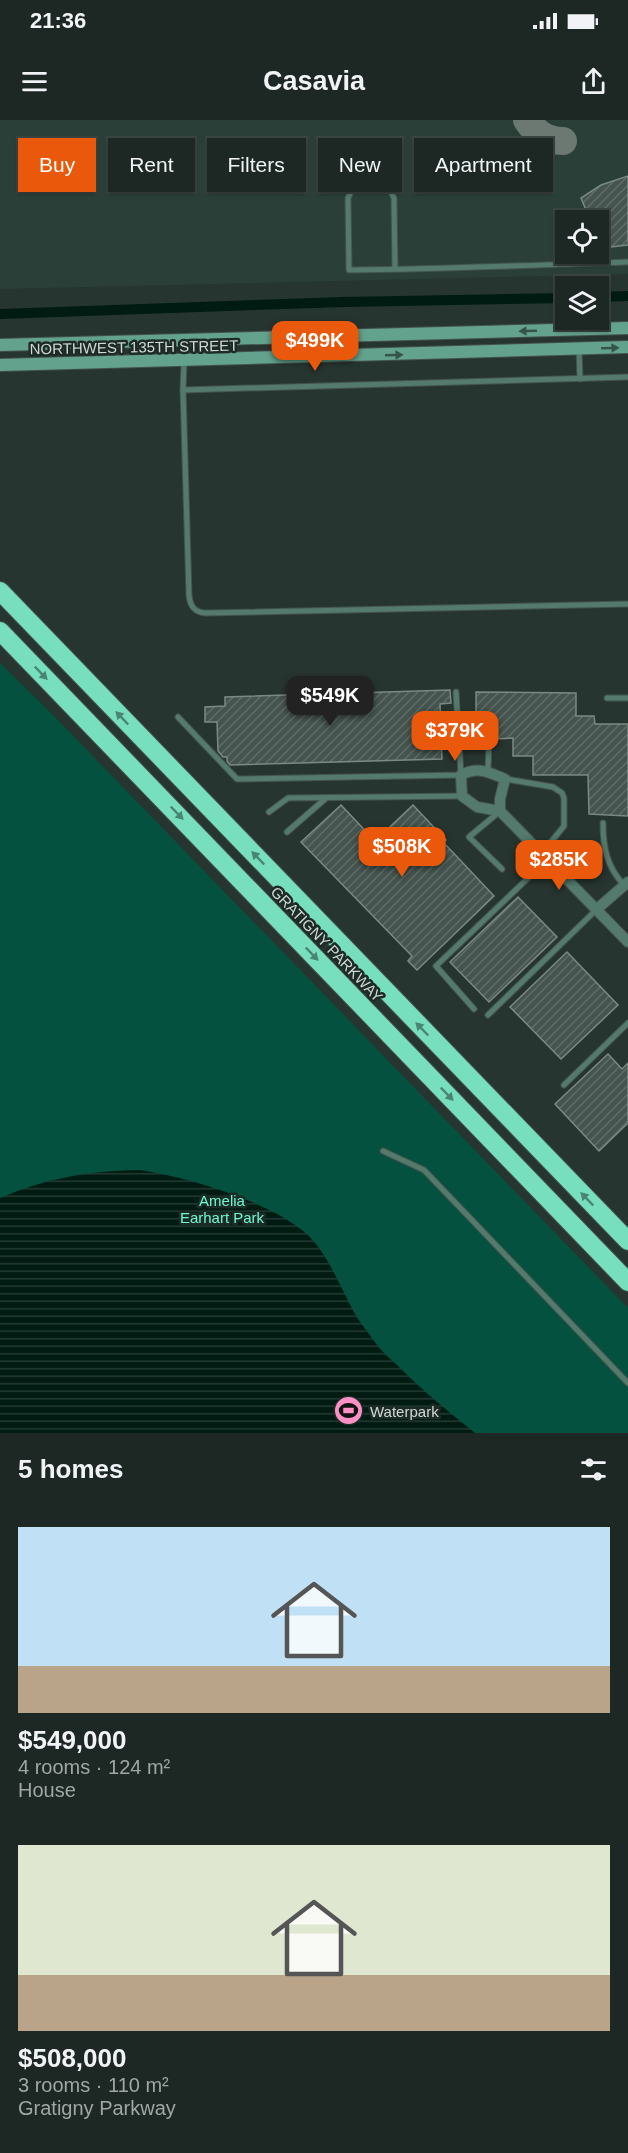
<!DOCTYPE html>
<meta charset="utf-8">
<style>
body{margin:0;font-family:Helvetica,sans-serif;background:#25302c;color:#f1f3f6;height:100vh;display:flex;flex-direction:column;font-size:22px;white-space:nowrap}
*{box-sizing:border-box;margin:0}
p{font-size:20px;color:#a0a6a6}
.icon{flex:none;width:33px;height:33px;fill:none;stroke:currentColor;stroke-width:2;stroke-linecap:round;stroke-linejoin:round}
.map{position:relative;height:1313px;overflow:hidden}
.sheet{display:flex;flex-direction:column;background:#1d2824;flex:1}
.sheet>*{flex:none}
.guide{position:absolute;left:18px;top:18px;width:592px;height:54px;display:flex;gap:12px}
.fabs{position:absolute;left:555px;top:90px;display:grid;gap:12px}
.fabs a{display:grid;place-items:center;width:54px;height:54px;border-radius:0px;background:#1d2824;box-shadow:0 2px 4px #0004,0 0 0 2px #3b4441;font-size:30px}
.price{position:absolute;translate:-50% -51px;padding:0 14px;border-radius:12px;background:#ea580c;color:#fff;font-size:20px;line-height:39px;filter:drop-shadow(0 2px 3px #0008)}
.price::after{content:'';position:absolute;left:50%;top:36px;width:18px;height:14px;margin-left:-9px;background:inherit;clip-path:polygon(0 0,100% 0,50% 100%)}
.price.selected{background:#222;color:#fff}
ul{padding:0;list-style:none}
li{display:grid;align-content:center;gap:12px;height:318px;padding:0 18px}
li span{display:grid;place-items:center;height:186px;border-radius:0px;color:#555}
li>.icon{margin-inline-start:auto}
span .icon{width:108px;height:108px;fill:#fffc;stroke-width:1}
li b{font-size:26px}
h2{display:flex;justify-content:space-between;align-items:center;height:72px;padding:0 18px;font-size:26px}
.chip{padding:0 21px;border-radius:0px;background:#1d2824;box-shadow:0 2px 4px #0004,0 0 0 2px #3b4441;font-size:21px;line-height:54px}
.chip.selected{background:#ea580c;color:#fff}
.status{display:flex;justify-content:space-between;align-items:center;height:42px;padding:0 30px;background:#1d2824;direction:ltr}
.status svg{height:16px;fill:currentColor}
header{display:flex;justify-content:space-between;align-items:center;height:78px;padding:0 18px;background:#1d2824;font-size:27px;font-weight:700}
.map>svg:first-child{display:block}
</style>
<div class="status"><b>21:36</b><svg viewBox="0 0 49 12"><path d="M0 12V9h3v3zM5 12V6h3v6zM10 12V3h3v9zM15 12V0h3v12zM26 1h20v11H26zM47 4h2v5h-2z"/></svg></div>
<header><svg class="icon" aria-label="menu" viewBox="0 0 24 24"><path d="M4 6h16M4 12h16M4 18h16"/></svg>Casavia<svg class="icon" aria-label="share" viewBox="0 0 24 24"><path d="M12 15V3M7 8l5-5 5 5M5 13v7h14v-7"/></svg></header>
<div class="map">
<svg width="628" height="1313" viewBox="0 0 628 1313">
<defs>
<pattern id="water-rules" width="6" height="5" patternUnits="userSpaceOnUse" patternTransform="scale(1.5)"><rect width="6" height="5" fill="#001b12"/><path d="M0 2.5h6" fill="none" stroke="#243b34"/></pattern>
<pattern id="building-hatch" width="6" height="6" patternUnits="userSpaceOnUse" patternTransform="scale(1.5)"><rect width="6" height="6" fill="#45544e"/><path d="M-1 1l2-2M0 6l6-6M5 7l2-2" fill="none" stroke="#5f6c67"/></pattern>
</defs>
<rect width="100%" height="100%" fill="#273530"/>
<path fill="#293f37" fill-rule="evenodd" d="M0,0h628v154l-628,15zM566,100h32v34h-32z"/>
<polygon fill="#04513f" points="0,543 52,594 628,1188 628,1313 0,1313"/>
<path fill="url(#water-rules)" d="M139,1050c46,6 149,36 177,74 18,23 27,50 42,75 6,9 13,17 19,26 6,8 15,15 22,22 24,24 50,45 76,66h-475v-235c48,-20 87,-27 139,-28z"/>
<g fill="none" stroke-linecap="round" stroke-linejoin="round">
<g stroke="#001b12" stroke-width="10">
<polyline points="598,177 628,176"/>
<polyline points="0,194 343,182 566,178"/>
</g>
<path stroke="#6c7872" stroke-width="28" d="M527,0c9,13 19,21 36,21"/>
</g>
<g fill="url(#building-hatch)" stroke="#7a8a83" stroke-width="1.5">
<polygon points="628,56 628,125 602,128 598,121 598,100 590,100 581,78 601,65"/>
<polygon points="450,570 451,583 440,584 442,639 230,645 227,641 227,637 223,637 218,631 217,602 205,602 205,587 225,586 225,577"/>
<polygon points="476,572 576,573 576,596 594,596 595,604 628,604 628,696 589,694 588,655 533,655 533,636 513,636 513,618 494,619 489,615 484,619 476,619"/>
<polygon points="341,685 375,721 413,685 446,720 444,723 494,776 417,850 408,841 412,836 301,722"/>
<polygon points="518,777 557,817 489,882 450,842"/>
<polygon points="567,832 618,885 561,939 510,887"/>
<polygon points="608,934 622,949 628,943 628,1003 599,1031 555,984"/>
</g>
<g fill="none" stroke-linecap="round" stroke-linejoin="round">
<defs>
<g id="lane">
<path d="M395,149l-1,-71 -5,-10 -14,-3 -22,3 -5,10 1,72c93,-1 186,-5 279,-8"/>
<polyline points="579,229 580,259"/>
<path d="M628,257l-445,13 6,205c1,11 5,17 16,18l423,-9"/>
<polyline points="183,270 184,241"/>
<polyline points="607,578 628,578"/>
<polyline points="178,597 237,659 461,655 456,572"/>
<polyline points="488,651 489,620"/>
<polyline points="506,659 553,667 562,673 564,678 564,706 542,733"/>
<polyline points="269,692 288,678 462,676"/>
<polyline points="499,692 469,717 502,749"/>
<path d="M603,703c0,25 4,44 21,62"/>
<polyline points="287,712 325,679"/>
<polyline points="474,889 436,846 547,740"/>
<polyline points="488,895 596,790"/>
<polyline points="564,965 628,903"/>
<polyline points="383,1031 424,1050 628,1263"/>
</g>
<g id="street">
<path d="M500,691v-12l5,-20c-17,-7 -27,-13 -44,-4l1,21 15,11 23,4 128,131"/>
<polyline points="597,789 628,762"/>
</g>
<g id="secondary">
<polyline points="0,225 628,208"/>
<polyline points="0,245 628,227"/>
</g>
<g id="highway">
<polyline points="0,471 628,1121"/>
<polyline points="0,511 628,1162"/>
</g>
</defs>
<use href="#lane" stroke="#45524e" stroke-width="7"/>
<use href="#street" stroke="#45524e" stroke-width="12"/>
<use href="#secondary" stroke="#45524e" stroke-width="14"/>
<use href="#highway" stroke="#45524e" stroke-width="20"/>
<use href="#lane" stroke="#537a6c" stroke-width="5"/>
<use href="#street" stroke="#537a6c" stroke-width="10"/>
<use href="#secondary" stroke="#63a38d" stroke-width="12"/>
<use href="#highway" stroke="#77dfbe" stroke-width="18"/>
</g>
<defs><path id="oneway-solid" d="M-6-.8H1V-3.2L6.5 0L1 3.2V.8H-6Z" transform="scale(1.5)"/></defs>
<g fill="#36554a">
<use href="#oneway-solid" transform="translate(528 211) rotate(178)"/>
<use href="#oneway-solid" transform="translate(610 228) rotate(-2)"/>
<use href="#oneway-solid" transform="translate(394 235) rotate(-2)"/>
</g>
<g fill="#4a8572">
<use href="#oneway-solid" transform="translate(41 553) rotate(46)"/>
<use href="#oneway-solid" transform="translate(122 598) rotate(-134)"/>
<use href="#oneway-solid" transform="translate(177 693) rotate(46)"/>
<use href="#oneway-solid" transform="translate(258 738) rotate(-134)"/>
<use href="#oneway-solid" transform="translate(312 834) rotate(46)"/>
<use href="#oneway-solid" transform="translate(422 909) rotate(-134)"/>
<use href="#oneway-solid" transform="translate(447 974) rotate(46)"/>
<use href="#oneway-solid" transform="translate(587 1079) rotate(-134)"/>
</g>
<defs>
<symbol id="stadium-disc" viewBox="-11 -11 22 22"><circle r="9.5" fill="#fc8fc3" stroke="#1d2b26"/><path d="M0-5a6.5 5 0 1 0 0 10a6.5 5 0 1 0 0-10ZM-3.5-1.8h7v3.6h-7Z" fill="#111"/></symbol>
</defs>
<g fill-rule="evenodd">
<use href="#stadium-disc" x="332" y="1274" width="33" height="33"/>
</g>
<g text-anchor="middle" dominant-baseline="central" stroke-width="5" stroke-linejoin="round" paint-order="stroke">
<g font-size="15" fill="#cfd8d4" stroke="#1d2b26">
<text transform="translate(134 227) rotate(-1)">NORTHWEST 135TH STREET</text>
<text transform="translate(327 824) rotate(46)">GRATIGNY PARKWAY</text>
</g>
<g font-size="15" fill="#6cfbd1" stroke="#1d2b26">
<text x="222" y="1080">Amelia<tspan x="222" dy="17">Earhart Park</tspan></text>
</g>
<g font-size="15" fill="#cfd8d4" stroke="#1d2b26" text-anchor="start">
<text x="370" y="1291">Waterpark</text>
</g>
</g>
</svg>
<div class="fabs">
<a><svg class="icon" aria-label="locate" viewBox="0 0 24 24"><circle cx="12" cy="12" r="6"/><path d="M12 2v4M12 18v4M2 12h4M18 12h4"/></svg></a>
<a><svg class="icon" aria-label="layers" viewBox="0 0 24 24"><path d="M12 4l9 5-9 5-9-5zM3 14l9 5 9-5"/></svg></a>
</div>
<b class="price" style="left:315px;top:252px">$499K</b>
<b class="price selected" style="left:330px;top:607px">$549K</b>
<b class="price" style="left:455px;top:642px">$379K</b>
<b class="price" style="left:402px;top:758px">$508K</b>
<b class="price" style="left:559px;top:771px">$285K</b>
<div class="guide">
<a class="chip selected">Buy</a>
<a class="chip">Rent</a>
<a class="chip">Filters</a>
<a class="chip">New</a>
<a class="chip">Apartment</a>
</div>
</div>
<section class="sheet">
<h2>5 homes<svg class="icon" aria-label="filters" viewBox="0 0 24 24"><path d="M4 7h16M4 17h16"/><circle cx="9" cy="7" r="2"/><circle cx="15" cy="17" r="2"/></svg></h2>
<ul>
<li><span style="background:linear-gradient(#bfe0f5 75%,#b9a48a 0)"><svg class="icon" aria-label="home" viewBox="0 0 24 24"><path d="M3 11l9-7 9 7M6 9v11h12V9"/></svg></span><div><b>$549,000</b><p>4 rooms · 124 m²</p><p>House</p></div></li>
<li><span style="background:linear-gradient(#dfe7d0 70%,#b9a48a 0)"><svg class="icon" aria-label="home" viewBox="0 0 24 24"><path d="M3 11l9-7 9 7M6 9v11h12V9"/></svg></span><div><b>$508,000</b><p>3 rooms · 110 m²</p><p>Gratigny Parkway</p></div></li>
</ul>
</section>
